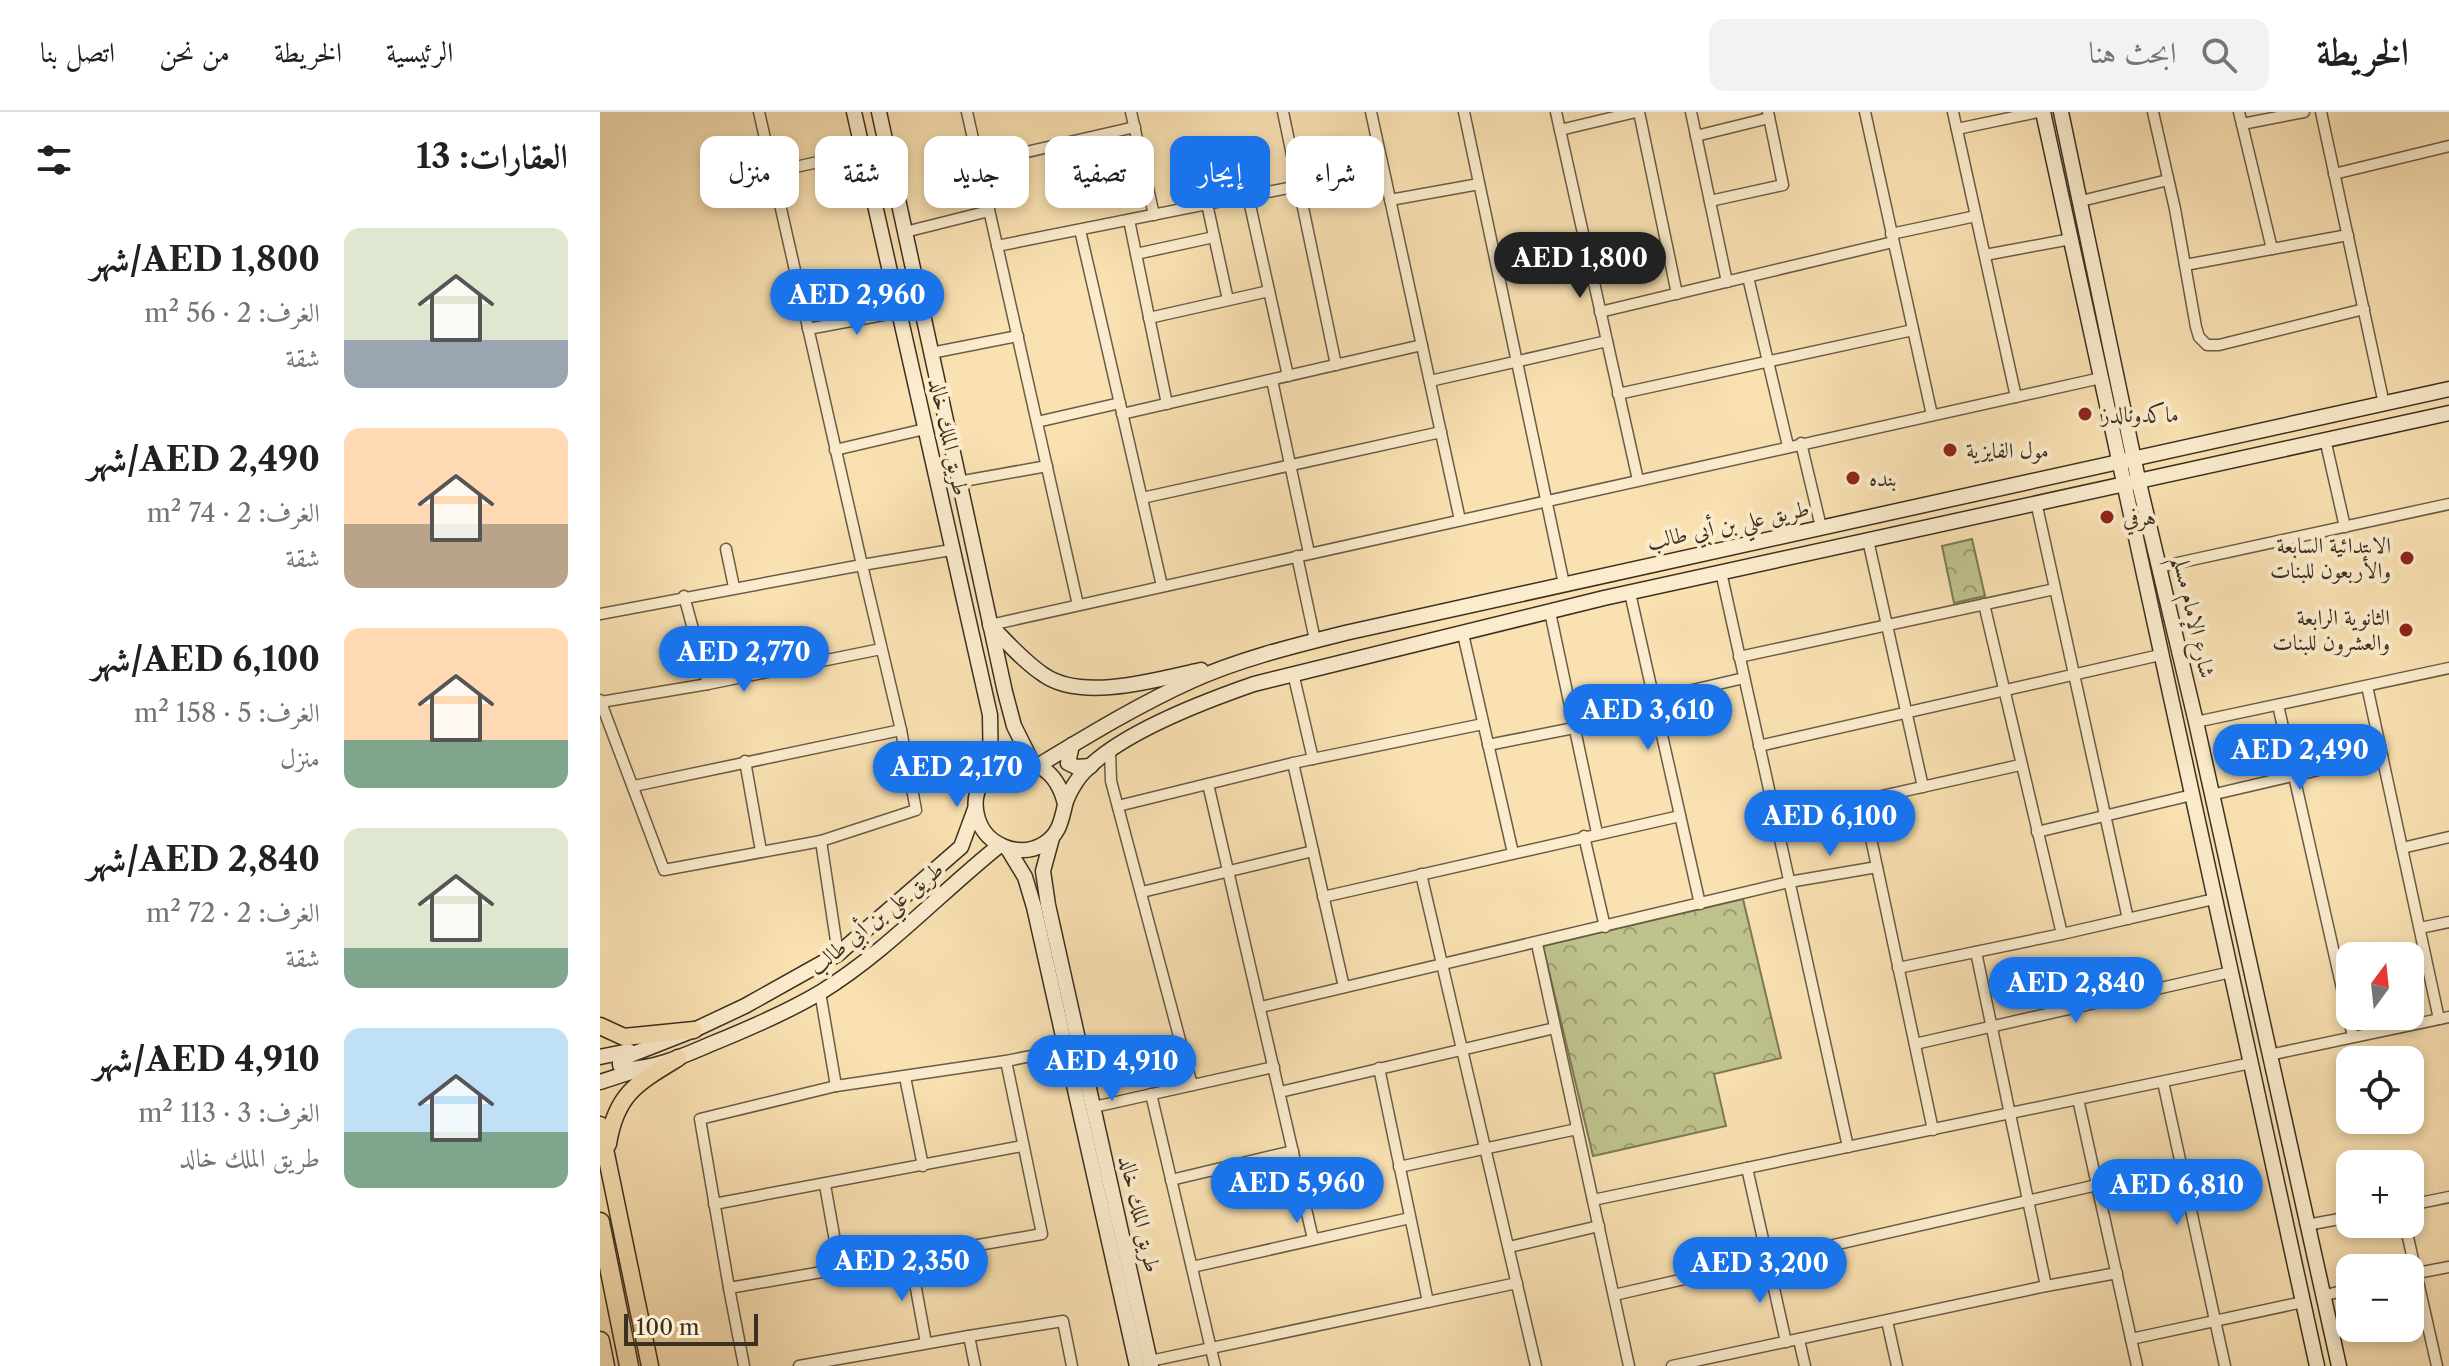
<!DOCTYPE html>
<html lang="ar">
<meta charset="utf-8">
<style>
body{margin:0;font-family:"Libre Caslon Text",Amiri,serif;background:#f2f2f2;color:#202124;direction:rtl;height:100vh;display:flex;flex-direction:column;font-size:30px;white-space:nowrap}
*{box-sizing:border-box;margin:0}
p{font-size:26px;color:#757577}
.icon{flex:none;width:44px;height:44px;fill:none;stroke:currentColor;stroke-width:2;stroke-linecap:round;stroke-linejoin:round}
.map{position:relative;flex:1;overflow:hidden;direction:ltr}
.details{display:flex;flex-direction:column;background:#fff;width:600px}
.details>*{flex:none}
.hud{position:absolute;left:24px;top:24px;width:760px;height:72px;direction:rtl;display:flex;gap:16px}
.needle{width:52px;rotate:15deg}
.buttons{position:absolute;left:1736px;top:830px;display:grid;gap:16px}
.buttons a{display:grid;place-items:center;width:88px;height:88px;border-radius:16px;background:#fff;box-shadow:0 4px 12px #0003;font-size:40px}
.scale{position:absolute;left:24px;bottom:20px;width:134px;box-sizing:border-box;padding-left:8px;border:4px solid #3b3022;border-top:0;font-size:22px;line-height:28px;white-space:nowrap;color:#3b3022;-webkit-text-stroke:6px #fbeccd;paint-order:stroke}
.price{position:absolute;translate:-50% -68px;padding:0 18px;border-radius:28px;background:#1a73e8;color:#fff;font-size:26px;line-height:52px;filter:drop-shadow(0 2px 4px #0008)}
.price::after{content:'';position:absolute;left:50%;top:48px;width:24px;height:18px;margin-left:-12px;background:inherit;clip-path:polygon(0 0,100% 0,50% 100%)}
.price.current{background:#222;color:#fff}
ul{padding:0;list-style:none}
li{display:flex;align-items:center;gap:24px;height:200px;padding:0 32px}
li span{display:grid;place-items:center;flex:none;width:224px;height:160px;border-radius:16px;color:#555}
li>.icon{margin-inline-start:auto}
span .icon{width:96px;height:96px;fill:#fffc;stroke-width:1}
li b{font-size:34px}
h2{display:flex;justify-content:space-between;align-items:center;height:96px;padding:0 32px;font-size:34px}
.pill{padding:0 28px;border-radius:16px;background:#fff;box-shadow:0 4px 12px #0003;font-size:28px;line-height:72px}
.pill.current{background:#1a73e8;color:#fff}
header{display:flex;align-items:center;gap:48px;box-sizing:border-box;height:112px;padding:0 40px;background:#fff;border-bottom:2px solid #e0e0e0}
header strong{font-size:38px}
nav{display:flex;gap:44px;margin-inline-start:auto;font-size:28px}
.search{width:560px;height:72px;background:#f2f2f2;display:flex;align-items:center;gap:20px;box-sizing:border-box;padding:0 28px;border-radius:16px;color:#757577;font-size:30px}
main{display:flex;flex:1;min-height:0}
.map>svg:first-child{display:block}
</style>
<header>
<strong>الخريطة</strong>
<div class="search"><svg class="icon" aria-label="search" viewBox="0 0 24 24"><circle cx="10" cy="10" r="6"/><path d="M15 15l6 6"/></svg>ابحث هنا</div>
<nav><a>الرئيسية</a><a>الخريطة</a><a>من نحن</a><a>اتصل بنا</a></nav>
</header>
<main>
<div class="map">
<svg width="1849" height="1254" viewBox="0 0 1849 1254">
<defs>
<pattern id="park-crowns" width="20" height="18" patternUnits="userSpaceOnUse" patternTransform="scale(2)"><rect width="20" height="18" fill="#bec28c"/><path d="M2 6a3 3 0 1 1 6 0M12 15a3 3 0 1 1 6 0" fill="none" stroke="#9c9e72"/></pattern>
</defs>
<rect width="100%" height="100%" fill="#f9e1b2"/>
<filter id="stains"><feTurbulence type="fractalNoise" baseFrequency=".0025" numOctaves="4"/><feColorMatrix values="0 0 0 0 .2 0 0 0 0 .09 0 0 0 0 .02 0 0 0 .5 -.17"/></filter>
<radialGradient id="worn" r=".72"><stop offset=".6" stop-color="#630" stop-opacity="0"/><stop offset="1" stop-color="#630" stop-opacity=".3"/></radialGradient>
<g fill="url(#park-crowns)" stroke="#7c7957" stroke-width="2">
<polygon points="1372,427 1385,484 1354,491 1342,434"/>
<polygon points="1143,787 1181,946 1114,962 1126,1014 993,1044 943,834"/>
</g>
<g fill="none" stroke-linecap="round" stroke-linejoin="round">
<defs>
<g id="street">
<polyline points="159,0 262,453 351,438"/>
<polyline points="367,0 478,493"/>
<polyline points="531,0 554,103"/>
<polyline points="683,0 736,253"/>
<polyline points="771,0 860,408"/>
<polyline points="864,0 964,472"/>
<polyline points="956,0 1038,368"/>
<polyline points="1039,0 1077,182"/>
<polyline points="1091,0 1127,170"/>
<polyline points="1265,0 1332,303"/>
<polyline points="1353,0 1416,285"/>
<polyline points="1553,0 1575,97 1596,215 1599,225 1607,233 1619,233 1764,197"/>
<polyline points="1639,0 1672,137"/>
<polyline points="1721,0 1784,292"/>
<polyline points="1642,12 1704,0"/>
<polyline points="1357,17 1438,0"/>
<polyline points="960,18 1036,0"/>
<polyline points="1096,24 1169,6"/>
<polyline points="379,51 535,15"/>
<polyline points="173,60 263,40"/>
<polyline points="1734,62 1849,34"/>
<polyline points="648,84 688,264"/>
<polyline points="790,88 879,72"/>
<polyline points="1110,89 1183,73 1168,0"/>
<polyline points="1481,89 1568,68"/>
<polyline points="607,92 628,188"/>
<polyline points="529,108 567,292"/>
<polyline points="480,118 562,474"/>
<polyline points="305,120 389,99"/>
<polyline points="1291,122 1376,104"/>
<polyline points="397,134 783,57"/>
<polyline points="536,142 614,125"/>
<polyline points="1385,143 1471,127"/>
<polyline points="896,148 985,131"/>
<polyline points="1585,153 1748,123"/>
<polyline points="1148,165 1188,334"/>
<polyline points="1000,200 1293,130"/>
<polyline points="549,206 669,179"/>
<polyline points="208,217 299,200"/>
<polyline points="331,241 418,224"/>
<polyline points="672,268 709,441"/>
<polyline points="830,269 1007,229"/>
<polyline points="1018,282 1313,218"/>
<polyline points="522,302 822,233"/>
<polyline points="437,310 520,291"/>
<polyline points="1725,327 1745,415"/>
<polyline points="1201,331 1221,415"/>
<polyline points="235,338 325,317"/>
<polyline points="358,370 447,354"/>
<polyline points="542,386 841,320"/>
<polyline points="1436,390 1528,807"/>
<polyline points="1268,428 1323,675"/>
<polyline points="126,437 134,475"/>
<polyline points="697,444 715,528"/>
<polyline points="1559,455 1849,392"/>
<polyline points="1121,460 1248,1035"/>
<polyline points="1030,481 1100,792"/>
<polyline points="84,484 108,572"/>
<polyline points="1384,492 1462,822"/>
<polyline points="950,500 997,721"/>
<polyline points="0,502 262,453 301,618 316,698 221,729 64,758 0,588"/>
<polyline points="390,513 1501,266"/>
<polyline points="863,522 913,741"/>
<polyline points="1139,545 1455,477"/>
<polyline points="693,561 713,647"/>
<polyline points="1767,574 1839,907"/>
<polyline points="1054,587 1144,566"/>
<polyline points="1,590 108,572 281,537"/>
<polyline points="1678,593 1753,925"/>
<polyline points="1596,610 1849,556"/>
<polyline points="973,611 1055,593"/>
<polyline points="888,633 974,616"/>
<polyline points="1159,634 1560,543"/>
<polyline points="510,639 511,669 592,973"/>
<polyline points="145,649 161,739"/>
<polyline points="693,651 744,875"/>
<polyline points="608,672 713,1127"/>
<polyline points="34,674 301,618"/>
<polyline points="1611,683 1782,643"/>
<polyline points="1263,689 1333,1018"/>
<polyline points="518,694 693,651 883,612"/>
<polyline points="1175,708 1420,653"/>
<polyline points="1437,720 1592,683"/>
<polyline points="984,724 1005,815"/>
<polyline points="221,729 238,842"/>
<polyline points="1802,736 1849,725"/>
<polyline points="821,762 936,1254"/>
<polyline points="542,780 713,739"/>
<polyline points="723,785 1080,704"/>
<polyline points="1820,816 1849,810"/>
<polyline points="937,832 1029,1254"/>
<polyline points="1376,840 1446,1174"/>
<polyline points="1298,856 1462,822 1614,787"/>
<polyline points="220,880 236,974"/>
<polyline points="661,895 1189,770 1277,755"/>
<polyline points="1315,932 1631,860"/>
<polyline points="1669,943 1849,905"/>
<polygon points="406,949 442,1122 129,1176 100,1007 236,974"/>
<polyline points="406,949 466,937"/>
<polyline points="779,956 828,1190"/>
<polyline points="305,965 323,1054"/>
<polyline points="1563,970 1625,1254"/>
<polyline points="680,980 955,916"/>
<polyline points="551,982 615,1254"/>
<polyline points="1478,987 1537,1254"/>
<polyline points="494,995 674,955"/>
<polyline points="799,1055 977,1017"/>
<polyline points="1147,1056 1186,1230"/>
<polyline points="571,1068 693,1039"/>
<polyline points="225,1073 240,1157"/>
<polyline points="993,1088 1651,951"/>
<polyline points="114,1092 422,1034"/>
<polyline points="1810,1093 1849,1085"/>
<polyline points="1805,1112 1837,1254"/>
<polyline points="1707,1113 1750,1105"/>
<polyline points="909,1135 999,1114"/>
<polyline points="310,1144 326,1231"/>
<polyline points="592,1155 810,1106"/>
<polyline points="1812,1162 1849,1155"/>
<polyline points="129,1176 144,1254"/>
<polyline points="1014,1183 1497,1073"/>
<polyline points="1722,1184 1750,1177"/>
<polyline points="1287,1209 1297,1254"/>
<polyline points="369,1224 463,1209 472,1254"/>
<polyline points="1531,1227 1703,1190"/>
<polyline points="1199,1228 1205,1254"/>
<polyline points="550,1249 917,1171"/>
<polyline points="199,1254 369,1224 375,1254"/>
<polyline points="1072,1254 1446,1174 1517,1161"/>
</g>
<g id="secondary">
<polyline points="254,0 390,603 391,659"/>
<polyline points="279,0 405,580 414,614 432,650"/>
<polyline points="1443,0 1717,1254"/>
<polyline points="1461,0 1538,367 1596,610 1739,1254"/>
<path d="M390,513c17,17 34,37 54,50 39,27 115,4 157,-5"/>
<polyline points="472,633 468,651 476,655 491,654"/>
<path d="M439,653c50,-30 99,-60 152,-84 49,-22 102,-35 154,-48l1104,-244"/>
<path d="M465,692c-17,-73 -105,-41 -87,15 8,26 40,39 64,26 17,-10 19,-23 23,-40 3,-12 13,-28 22,-36 36,-37 118,-68 167,-85l350,-86 845,-185"/>
<path d="M375,697l-14,38 -123,107 -93,52 -51,24 -74,29v6l4,4c30,0 59,-13 87,-25 37,-15 75,-31 110,-52 65,-40 119,-99 179,-147"/>
<polyline points="452,726 443,759 448,793 551,1254"/>
<polyline points="408,737 425,765 434,795 537,1254"/>
<polyline points="0,945 29,939"/>
<polyline points="0,970 34,959"/>
</g>
<g id="primary">
<polyline points="0,914 24,925 94,918"/>
<polyline points="0,1013 50,1254"/>
<path d="M8,1032c8,-50 29,-61 70,-86"/>
</g>
<g id="highway">
<polyline points="0,1110 29,1254"/>
<polyline points="0,1229 5,1254"/>
</g>
</defs>
<use href="#street" stroke="#6a5c46" stroke-width="13"/>
<use href="#secondary" stroke="#3b3022" stroke-width="17"/>
<use href="#primary" stroke="#3b3022" stroke-width="19"/>
<use href="#highway" stroke="#3b3022" stroke-width="21"/>
<use href="#street" stroke="#fbeccd" stroke-width="10"/>
<use href="#secondary" stroke="#fbeccd" stroke-width="14"/>
<use href="#primary" stroke="#f9e1b2" stroke-width="16"/>
<use href="#highway" stroke="#f9e1b2" stroke-width="18"/>
</g>
<g fill="#8f2418" stroke="#fbeccd" stroke-width="3">
<circle cx="1485" cy="302" r="8"/>
<circle cx="1350" cy="338" r="8"/>
<circle cx="1253" cy="366" r="8"/>
<circle cx="1507" cy="405" r="8"/>
<circle cx="1807" cy="446" r="8"/>
<circle cx="1806" cy="518" r="8"/>
</g>
<g text-anchor="middle" dominant-baseline="central" stroke-width="8" stroke-linejoin="round" paint-order="stroke">
<g font-size="22" fill="#3b3022" stroke="#fbeccd" text-anchor="start">
<text x="1501" y="302">ماكدونالدز</text>
<text x="1366" y="338">مول الفايزية</text>
<text x="1269" y="366">بنده</text>
<text x="1523" y="405">هرفي</text>
<text x="1791" y="433" text-anchor="end">الابتدائية السابعة<tspan x="1791" dy="25">والأربعون للبنات</tspan></text>
<text x="1790" y="505" text-anchor="end">الثانوية الرابعة<tspan x="1790" dy="25">والعشرون للبنات</tspan></text>
</g>
<g font-size="22" fill="#3b3022" stroke="#fbeccd">
<text transform="translate(349 325) rotate(78)">طريق الملك خالد</text>
<text transform="translate(1128 413) rotate(-12)">طريق علي بن أبي طالب</text>
<text transform="translate(1594 505) rotate(77)">شارع الإمام مسلم</text>
<text transform="translate(276 806) rotate(-39)">طريق علي بن أبي طالب</text>
<text transform="translate(540 1102) rotate(77)">طريق الملك خالد</text>
</g>
</g>
<rect width="100%" height="100%" filter="url(#stains)"/>
<rect width="100%" height="100%" fill="url(#worn)"/>
</svg>
<div class="buttons">
<a><svg class="needle" viewBox="-14 -14 28 28"><path d="M0-13l5 13h-10z" fill="#e53935"/><path d="M0 13l5-13h-10z" fill="#757577"/></svg></a>
<a><svg class="icon" aria-label="locate" viewBox="0 0 24 24"><circle cx="12" cy="12" r="6"/><path d="M12 2v4M12 18v4M2 12h4M18 12h4"/></svg></a>
<a>+</a>
<a>−</a>
</div>
<div class="scale">100 m</div>
<b class="price current" style="left:980px;top:188px">AED 1,800</b>
<b class="price" style="left:257px;top:225px">AED 2,960</b>
<b class="price" style="left:144px;top:582px">AED 2,770</b>
<b class="price" style="left:1048px;top:640px">AED 3,610</b>
<b class="price" style="left:1700px;top:680px">AED 2,490</b>
<b class="price" style="left:357px;top:697px">AED 2,170</b>
<b class="price" style="left:1230px;top:746px">AED 6,100</b>
<b class="price" style="left:1476px;top:913px">AED 2,840</b>
<b class="price" style="left:512px;top:991px">AED 4,910</b>
<b class="price" style="left:697px;top:1113px">AED 5,960</b>
<b class="price" style="left:1577px;top:1115px">AED 6,810</b>
<b class="price" style="left:302px;top:1191px">AED 2,350</b>
<b class="price" style="left:1160px;top:1193px">AED 3,200</b>
<div class="hud">
<a class="pill">شراء</a>
<a class="pill current">إيجار</a>
<a class="pill">تصفية</a>
<a class="pill">جديد</a>
<a class="pill">شقة</a>
<a class="pill">منزل</a>
</div>
</div>
<section class="details">
<h2>العقارات: 13<svg class="icon" aria-label="filters" viewBox="0 0 24 24"><path d="M4 7h16M4 17h16"/><circle cx="9" cy="7" r="2"/><circle cx="15" cy="17" r="2"/></svg></h2>
<ul>
<li><span style="background:linear-gradient(#dfe7d0 70%,#9aa5b1 0)"><svg class="icon" aria-label="home" viewBox="0 0 24 24"><path d="M3 11l9-7 9 7M6 9v11h12V9"/></svg></span><div><b>AED 1,800/شهر</b><p>الغرف: 2 · 56 m²</p><p>شقة</p></div></li>
<li><span style="background:linear-gradient(#ffd9b3 60%,#b9a48a 0)"><svg class="icon" aria-label="home" viewBox="0 0 24 24"><path d="M3 11l9-7 9 7M6 9v11h12V9"/></svg></span><div><b>AED 2,490/شهر</b><p>الغرف: 2 · 74 m²</p><p>شقة</p></div></li>
<li><span style="background:linear-gradient(#ffd9b3 70%,#7fa58c 0)"><svg class="icon" aria-label="home" viewBox="0 0 24 24"><path d="M3 11l9-7 9 7M6 9v11h12V9"/></svg></span><div><b>AED 6,100/شهر</b><p>الغرف: 5 · 158 m²</p><p>منزل</p></div></li>
<li><span style="background:linear-gradient(#dfe7d0 75%,#7fa58c 0)"><svg class="icon" aria-label="home" viewBox="0 0 24 24"><path d="M3 11l9-7 9 7M6 9v11h12V9"/></svg></span><div><b>AED 2,840/شهر</b><p>الغرف: 2 · 72 m²</p><p>شقة</p></div></li>
<li><span style="background:linear-gradient(#bfe0f5 65%,#7fa58c 0)"><svg class="icon" aria-label="home" viewBox="0 0 24 24"><path d="M3 11l9-7 9 7M6 9v11h12V9"/></svg></span><div><b>AED 4,910/شهر</b><p>الغرف: 3 · 113 m²</p><p>طريق الملك خالد</p></div></li>
</ul>
</section>
</main>
